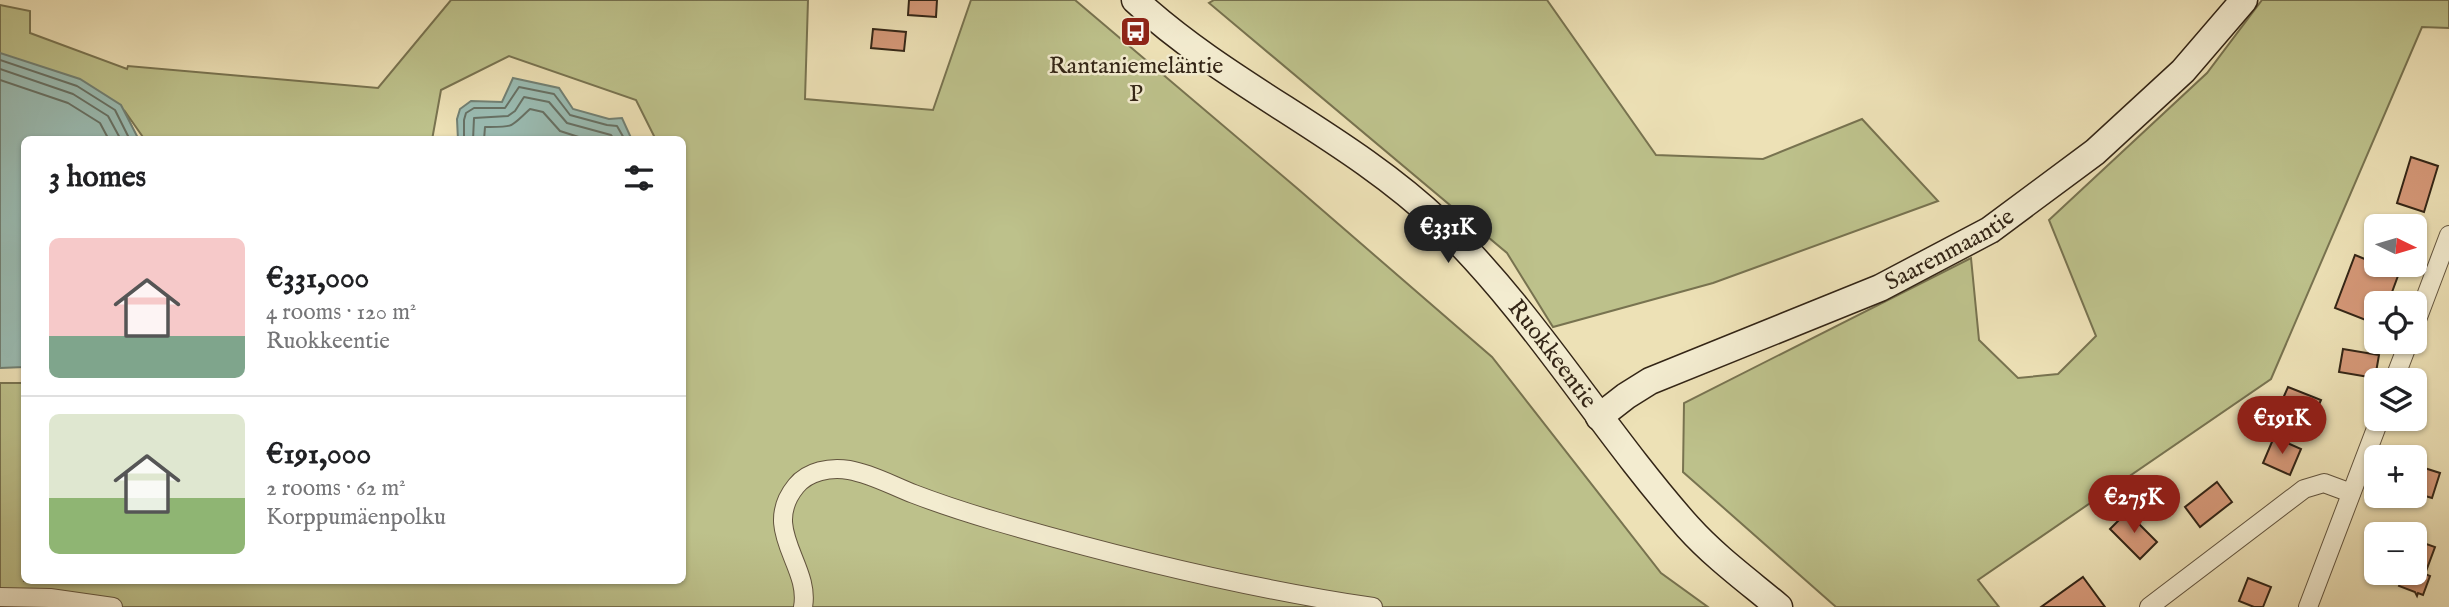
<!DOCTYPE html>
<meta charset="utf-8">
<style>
body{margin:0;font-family:"IM FELL English",serif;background:#f6f6f6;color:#202124;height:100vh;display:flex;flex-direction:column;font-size:26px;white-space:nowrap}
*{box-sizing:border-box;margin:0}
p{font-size:23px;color:#757577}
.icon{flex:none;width:38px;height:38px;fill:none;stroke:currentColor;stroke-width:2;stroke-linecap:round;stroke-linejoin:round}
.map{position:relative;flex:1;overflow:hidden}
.drawer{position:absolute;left:21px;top:136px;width:665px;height:448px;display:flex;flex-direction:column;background:#fff;border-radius:10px;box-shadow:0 2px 5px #0004}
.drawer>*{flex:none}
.needle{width:46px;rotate:95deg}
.tools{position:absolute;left:2364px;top:214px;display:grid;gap:14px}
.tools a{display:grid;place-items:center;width:63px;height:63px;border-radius:10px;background:#fff;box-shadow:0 2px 5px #0004;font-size:35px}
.price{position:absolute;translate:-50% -60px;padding:0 16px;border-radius:24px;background:#8f2418;color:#fff;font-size:23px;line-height:46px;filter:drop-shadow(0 2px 4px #0008)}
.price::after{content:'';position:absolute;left:50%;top:42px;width:21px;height:16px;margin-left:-10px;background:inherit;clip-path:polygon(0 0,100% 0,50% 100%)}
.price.current{background:#222;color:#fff}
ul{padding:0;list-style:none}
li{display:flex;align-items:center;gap:21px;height:175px;padding:0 28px}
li+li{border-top:2px solid #e0e0e0}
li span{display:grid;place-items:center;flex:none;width:196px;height:140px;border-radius:10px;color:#555}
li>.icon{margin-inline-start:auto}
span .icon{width:84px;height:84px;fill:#fffc;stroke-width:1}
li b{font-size:30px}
h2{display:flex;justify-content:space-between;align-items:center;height:84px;padding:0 28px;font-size:30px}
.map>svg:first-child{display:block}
</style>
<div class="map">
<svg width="2449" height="607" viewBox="0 0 2449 607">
<rect width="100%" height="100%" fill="#ede1b6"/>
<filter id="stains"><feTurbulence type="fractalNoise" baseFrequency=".00286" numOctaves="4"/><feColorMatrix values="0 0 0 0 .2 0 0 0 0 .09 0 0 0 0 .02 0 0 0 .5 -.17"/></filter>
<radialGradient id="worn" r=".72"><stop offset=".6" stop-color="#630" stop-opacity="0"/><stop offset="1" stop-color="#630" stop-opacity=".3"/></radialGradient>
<g fill="#bdc18b" stroke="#787350" stroke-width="2">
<polygon points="451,0 808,0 805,99 933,110 971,0 1075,0 1298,189 1492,357 1661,573 1708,607 0,607 0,383 24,383 24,581 682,581 682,198 684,196 682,192 682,140 656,140 636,100 509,56 441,90 432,140 145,140 124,110 137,138 24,140 0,89 0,5 30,11 30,33 127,69 128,66 378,88"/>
<polygon points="1214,0 1547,0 1656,155 1763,159 1862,119 1938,201 1713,283 1553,327 1507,253 1209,3"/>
<polygon points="2262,0 2449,0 2449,28 2422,27 2271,379 1978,580 1999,607 1836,607 1683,472 1684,403 1971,258 1979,340 2018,378 2058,374 2096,336 2049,220 2207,73"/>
</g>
<g fill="#9abcb3" stroke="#718074" stroke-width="2">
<polygon points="0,53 80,79 121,105 139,140 24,140 24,367 0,368"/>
<polygon points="513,78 559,88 573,109 609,119 622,118 632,140 458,140 457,119 460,109 471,101 502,102"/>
</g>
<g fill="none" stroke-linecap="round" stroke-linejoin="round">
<g stroke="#667064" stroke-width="2">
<polyline points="0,60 77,86 115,110 130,140"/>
<polyline points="0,69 73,94 108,116 121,140"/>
<polyline points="0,80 68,103 100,123 109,140"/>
<polyline points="464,140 464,120 466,113 474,108 505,108 519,87 554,94 570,115 607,125 617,126 625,140"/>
<polyline points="473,140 474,118 508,116 515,111 524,97 549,102 567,123 611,135 615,140"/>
<path d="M484,140l1,-13c30,0 24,1 45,-18l13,3 17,19 28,9"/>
</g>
</g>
<g fill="#d59878" stroke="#332516" stroke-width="2">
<polygon points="909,0 937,0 936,17 908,15"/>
<polygon points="873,29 906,32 904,51 871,48"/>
<polygon points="2411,157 2438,166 2424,212 2397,203"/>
<polygon points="2355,255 2399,273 2388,303 2376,303 2376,324 2335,308"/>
<polygon points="2343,349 2379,355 2375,378 2339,372"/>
<polygon points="2288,387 2321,400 2314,416 2281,403"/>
<polygon points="2274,437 2301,449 2290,475 2263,463"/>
<polygon points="2415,465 2440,473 2432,498 2415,493"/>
<polygon points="2217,482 2232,502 2200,527 2185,507"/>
<polygon points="2127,512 2157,542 2140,559 2110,529"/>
<polygon points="2415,540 2435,547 2425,574 2430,576 2423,595 2418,593 2417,596 2415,592 2399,586 2404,572 2415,572"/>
<polygon points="2083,577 2105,607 2041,607"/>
<polygon points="2248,578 2271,587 2263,607 2254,607 2239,601"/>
</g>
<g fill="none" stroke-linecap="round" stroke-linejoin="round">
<defs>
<g id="street">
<polyline points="2415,325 2449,235"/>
<polyline points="2394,380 2409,341"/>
<polyline points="0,597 50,598 113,607"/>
<path d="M803,607c8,-42 -43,-77 -7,-121 12,-15 34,-19 53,-16 23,4 44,16 65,24 26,10 54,19 81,27 124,36 250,67 378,86"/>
<polyline points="2149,607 2304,489 2324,483 2351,493"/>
<polyline points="2308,607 2380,418"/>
</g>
<g id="secondary">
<path id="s1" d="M1135,0c93,86 214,136 306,224 94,91 160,205 247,303 27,30 60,54 91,80"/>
<path id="s2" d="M1599,417l27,-21 24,-15 230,-93 110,-58 105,-78 88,-81 61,-71"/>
</g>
</defs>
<use href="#street" stroke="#62543e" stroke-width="20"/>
<use href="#secondary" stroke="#332516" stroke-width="29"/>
<use href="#street" stroke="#f3ecd0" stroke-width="18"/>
<use href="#secondary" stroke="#f3ecd0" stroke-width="26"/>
</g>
<defs>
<symbol id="bus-square" viewBox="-11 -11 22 22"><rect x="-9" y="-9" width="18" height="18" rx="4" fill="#8f2418" stroke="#f3ecd0"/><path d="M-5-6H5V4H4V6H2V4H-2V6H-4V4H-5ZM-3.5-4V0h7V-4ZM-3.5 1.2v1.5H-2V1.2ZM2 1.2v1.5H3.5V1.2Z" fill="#fff"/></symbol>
</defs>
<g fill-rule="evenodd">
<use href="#bus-square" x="1118" y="14" width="35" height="35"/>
</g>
<g text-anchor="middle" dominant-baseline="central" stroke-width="5" stroke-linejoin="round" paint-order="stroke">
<g font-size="24" fill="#332516" stroke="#f3ecd0">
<text x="1136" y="66">Rantaniemeläntie<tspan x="1136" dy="28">P</tspan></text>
</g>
<g font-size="24" fill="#332516" stroke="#f3ecd0">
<text stroke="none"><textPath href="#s2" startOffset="390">Saarenmaantie</textPath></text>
<text stroke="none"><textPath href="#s1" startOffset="551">Ruokkeentie</textPath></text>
</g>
</g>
<rect width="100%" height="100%" filter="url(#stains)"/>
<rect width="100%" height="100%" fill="url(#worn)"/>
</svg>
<div class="tools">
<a><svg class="needle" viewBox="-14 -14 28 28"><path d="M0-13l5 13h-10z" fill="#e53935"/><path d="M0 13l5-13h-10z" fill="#757577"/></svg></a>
<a><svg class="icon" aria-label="locate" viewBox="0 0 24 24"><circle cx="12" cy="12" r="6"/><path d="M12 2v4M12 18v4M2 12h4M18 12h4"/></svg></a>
<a><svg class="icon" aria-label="layers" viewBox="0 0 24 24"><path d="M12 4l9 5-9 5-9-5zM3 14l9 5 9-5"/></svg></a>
<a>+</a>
<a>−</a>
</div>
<b class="price current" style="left:1448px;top:265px">€331K</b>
<b class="price" style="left:2282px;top:456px">€191K</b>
<b class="price" style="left:2134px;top:535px">€275K</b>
<section class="drawer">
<h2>3 homes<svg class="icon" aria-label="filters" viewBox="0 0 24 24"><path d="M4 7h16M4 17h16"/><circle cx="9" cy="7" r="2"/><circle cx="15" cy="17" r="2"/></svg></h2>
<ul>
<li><span style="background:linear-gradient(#f6c9c9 70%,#7fa58c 0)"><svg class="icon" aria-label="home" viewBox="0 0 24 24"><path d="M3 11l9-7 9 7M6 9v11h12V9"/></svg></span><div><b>€331,000</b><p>4 rooms · 120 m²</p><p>Ruokkeentie</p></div></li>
<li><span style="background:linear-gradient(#dfe7d0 60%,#8fb573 0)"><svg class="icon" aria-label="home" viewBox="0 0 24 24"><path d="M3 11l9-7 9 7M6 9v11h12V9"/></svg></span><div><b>€191,000</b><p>2 rooms · 62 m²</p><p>Korppumäenpolku</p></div></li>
</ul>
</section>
</div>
